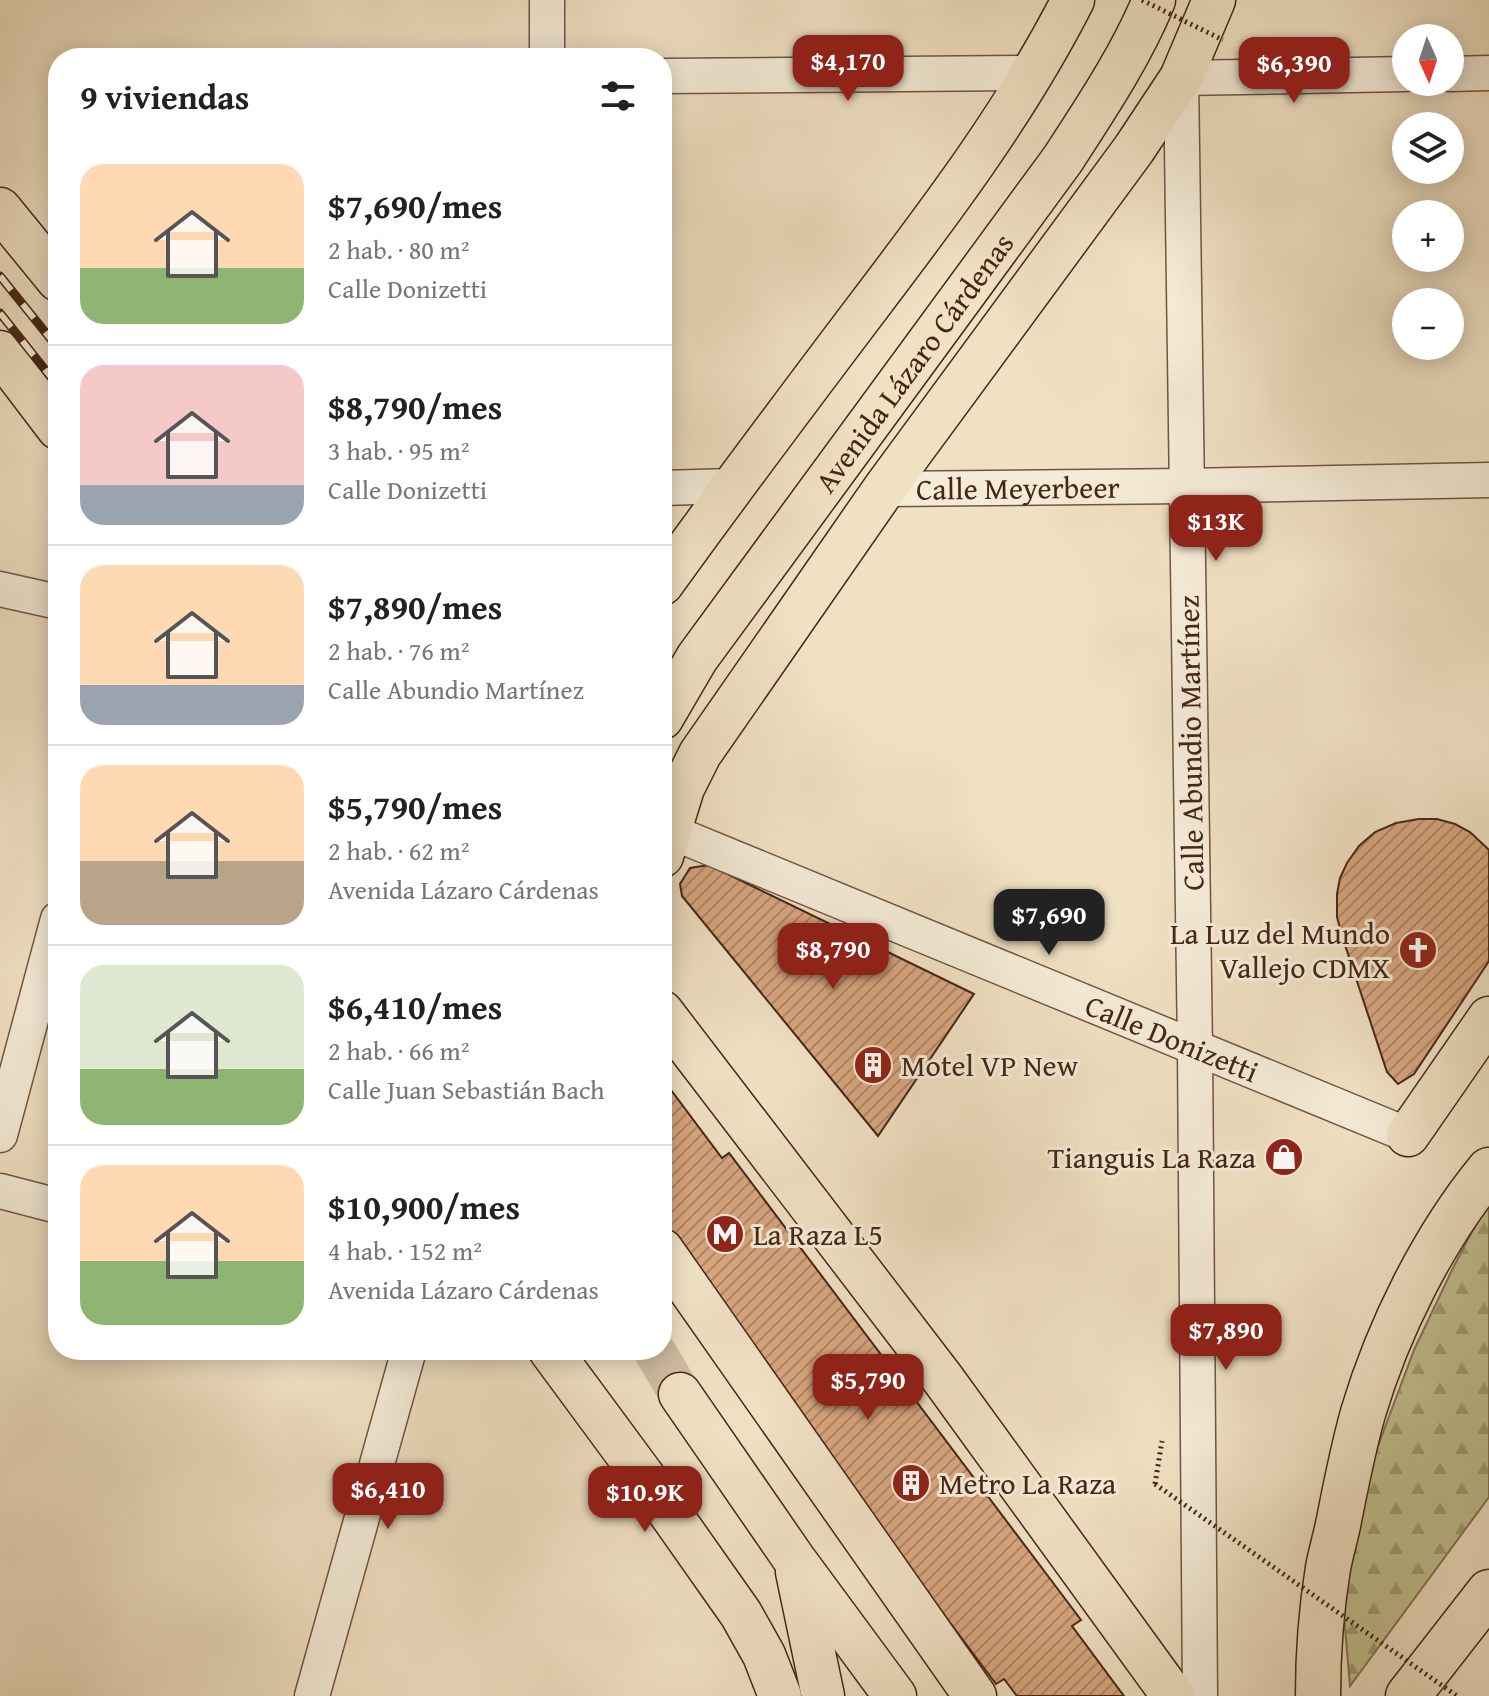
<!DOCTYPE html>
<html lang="es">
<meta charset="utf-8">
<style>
body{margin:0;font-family:"Gentium Book Plus",serif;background:#f2f2f2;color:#222;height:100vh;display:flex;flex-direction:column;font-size:30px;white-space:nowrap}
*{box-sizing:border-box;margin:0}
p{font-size:26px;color:#767676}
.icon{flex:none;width:44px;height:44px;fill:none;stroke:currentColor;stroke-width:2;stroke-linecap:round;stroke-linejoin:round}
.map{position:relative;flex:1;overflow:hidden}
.side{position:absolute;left:48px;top:48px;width:624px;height:1312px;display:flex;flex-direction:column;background:#fff;border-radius:32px;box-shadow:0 4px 20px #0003}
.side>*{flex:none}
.needle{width:52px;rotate:177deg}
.tools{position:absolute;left:1392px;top:24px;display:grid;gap:16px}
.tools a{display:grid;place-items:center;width:72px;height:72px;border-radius:50%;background:#fff;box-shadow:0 4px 20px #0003;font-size:40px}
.price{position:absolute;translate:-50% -68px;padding:0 18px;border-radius:16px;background:#8f2418;color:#fff;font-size:26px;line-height:52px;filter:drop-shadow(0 2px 4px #0008)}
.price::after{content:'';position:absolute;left:50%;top:48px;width:24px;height:18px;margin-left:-12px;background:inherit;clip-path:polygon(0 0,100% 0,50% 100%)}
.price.current{background:#222;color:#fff}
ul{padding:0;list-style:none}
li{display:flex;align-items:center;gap:24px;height:200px;padding:0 32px}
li+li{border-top:2px solid #e0e0e0}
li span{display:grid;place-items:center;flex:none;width:224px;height:160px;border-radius:24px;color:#555}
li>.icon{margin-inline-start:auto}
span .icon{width:96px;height:96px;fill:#fffc;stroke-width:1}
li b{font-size:34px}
h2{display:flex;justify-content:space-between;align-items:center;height:96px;padding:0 32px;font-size:34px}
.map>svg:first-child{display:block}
</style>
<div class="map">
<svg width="1489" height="1696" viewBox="0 0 1489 1696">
<defs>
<pattern id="forest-firs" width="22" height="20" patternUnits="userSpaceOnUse" patternTransform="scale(2)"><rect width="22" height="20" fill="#c1c18f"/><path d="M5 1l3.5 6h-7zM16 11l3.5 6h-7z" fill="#9f9d74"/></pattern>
<pattern id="building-hatch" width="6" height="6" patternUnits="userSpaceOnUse" patternTransform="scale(2)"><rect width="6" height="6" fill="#d8a67f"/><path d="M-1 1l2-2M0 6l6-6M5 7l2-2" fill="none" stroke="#b18767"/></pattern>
</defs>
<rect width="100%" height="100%" fill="#f0e1c3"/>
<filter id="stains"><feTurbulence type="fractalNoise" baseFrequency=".0025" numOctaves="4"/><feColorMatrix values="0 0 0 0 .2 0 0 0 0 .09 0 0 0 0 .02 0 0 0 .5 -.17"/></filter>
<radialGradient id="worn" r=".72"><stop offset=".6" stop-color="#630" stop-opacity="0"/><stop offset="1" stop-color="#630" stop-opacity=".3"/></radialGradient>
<polygon fill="url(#forest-firs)" stroke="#837453" stroke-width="2" points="1489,1199 1489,1497 1350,1686 1343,1605 1351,1518 1414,1350 1452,1270"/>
<g fill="url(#building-hatch)" stroke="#452617" stroke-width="2">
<polygon points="1419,819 1437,819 1455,824 1470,832 1489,850 1489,961 1414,1074 1398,1084 1387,1072 1343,939 1337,917 1337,894 1340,878 1347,863 1359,846 1375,832 1396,823"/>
<polygon points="709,865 974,994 878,1136 682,896 680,884 690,868"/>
<polygon points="662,1078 722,1158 729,1153 1060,1592 1081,1620 1072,1626 1124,1696 1017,1696 1004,1679 996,1684 662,1239"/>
</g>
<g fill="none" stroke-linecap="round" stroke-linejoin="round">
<polyline stroke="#cebca1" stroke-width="42" stroke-dasharray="42 21" stroke-linecap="butt" points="654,1350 680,1394"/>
<defs>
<g id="minor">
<polyline points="547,0 547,58"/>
<polyline points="1450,74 1489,73"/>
<polyline points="662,76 1033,73"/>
<polyline points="662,488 732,486"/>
<path id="s1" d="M884,489l302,-3 303,-6"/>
<polyline points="0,589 58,602"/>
<path id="s2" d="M669,831l739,304"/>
<polyline points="0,1135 58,919"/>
<polyline points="0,1191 58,1206"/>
<polyline points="312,1696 409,1350"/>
<polyline points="1200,1696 1195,1049 1181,78 1406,74"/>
</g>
<g id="major">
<polyline points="0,209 58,280"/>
<polyline points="0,352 58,428"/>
<path d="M662,584c66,-92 134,-182 202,-272 76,-100 152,-200 209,-312"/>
<path id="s3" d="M662,718l35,-60 366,-499c33,-51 68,-103 91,-159"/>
<polyline points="662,856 683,788 700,754 884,489 1134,149 1181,78 1214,0"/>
<polyline points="662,1012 943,1379 1173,1696"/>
<polyline points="1408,1135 1489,1018"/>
<polyline points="662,1250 975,1696"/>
<polyline points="550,1350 660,1499 741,1614 764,1655 780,1696"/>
<polyline points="680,1394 794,1559 895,1696"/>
<polyline points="797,1572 823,1696"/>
</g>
<g id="highway">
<path d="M1318,1696c0,-43 3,-85 10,-128 3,-16 8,-32 11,-48 7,-36 14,-71 24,-107 25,-84 70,-175 126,-243"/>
<polyline points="1408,1696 1489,1592"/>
</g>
</defs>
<use href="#minor" stroke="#705542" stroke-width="37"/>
<use href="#major" stroke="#452617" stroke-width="45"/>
<use href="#highway" stroke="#452617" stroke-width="47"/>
<polyline stroke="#452617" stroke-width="5" stroke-dasharray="2 4" stroke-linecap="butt" points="1155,1484 1162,1441"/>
<use href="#minor" stroke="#f5ecd8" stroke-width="34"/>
<use href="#major" stroke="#f0e1c3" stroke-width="42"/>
<use href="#highway" stroke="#f0e1c3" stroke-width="44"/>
<defs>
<g id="rail">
<polyline points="0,276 58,348"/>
<polyline points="0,313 58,386"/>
</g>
</defs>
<use href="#rail" stroke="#452617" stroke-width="9"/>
<use href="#rail" stroke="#f5ecd8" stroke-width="6" stroke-dasharray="18" stroke-linecap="butt"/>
<g stroke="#452617" stroke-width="5" stroke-dasharray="2 4" stroke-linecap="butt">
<polyline points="1142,0 1223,40"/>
<polyline points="1155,1484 1457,1696"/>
</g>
</g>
<defs>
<symbol id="church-disc" viewBox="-11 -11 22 22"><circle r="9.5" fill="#8f2418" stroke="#f5ecd8"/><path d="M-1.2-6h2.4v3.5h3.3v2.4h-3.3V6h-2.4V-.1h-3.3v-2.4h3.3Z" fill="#fff"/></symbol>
<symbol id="building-disc" viewBox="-11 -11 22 22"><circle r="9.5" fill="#8f2418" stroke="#f5ecd8"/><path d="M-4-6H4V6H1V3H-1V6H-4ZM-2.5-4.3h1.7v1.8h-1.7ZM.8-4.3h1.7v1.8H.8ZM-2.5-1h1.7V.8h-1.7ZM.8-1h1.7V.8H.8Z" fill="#fff"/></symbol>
<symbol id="shop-disc" viewBox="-11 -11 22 22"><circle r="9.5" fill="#8f2418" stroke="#f5ecd8"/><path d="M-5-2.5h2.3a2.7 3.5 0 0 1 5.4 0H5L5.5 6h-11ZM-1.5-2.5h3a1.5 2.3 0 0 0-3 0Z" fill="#fff"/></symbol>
<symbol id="metro-disc" viewBox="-11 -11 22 22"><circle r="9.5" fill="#8f2418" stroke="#f5ecd8"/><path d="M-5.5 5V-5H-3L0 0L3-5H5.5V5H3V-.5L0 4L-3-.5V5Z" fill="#fff"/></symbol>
</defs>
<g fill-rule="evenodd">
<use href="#church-disc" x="1396" y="928" width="44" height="44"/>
<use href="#building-disc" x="851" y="1043" width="44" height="44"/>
<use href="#shop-disc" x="1262" y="1135" width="44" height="44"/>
<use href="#metro-disc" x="703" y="1212" width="44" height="44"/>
<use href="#building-disc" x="889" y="1461" width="44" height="44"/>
</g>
<g text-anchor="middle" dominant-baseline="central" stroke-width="6" stroke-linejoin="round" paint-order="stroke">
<g font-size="30" fill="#452617" stroke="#f5ecd8">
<text stroke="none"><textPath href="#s3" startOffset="436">Avenida Lázaro Cárdenas</textPath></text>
<text stroke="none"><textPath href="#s1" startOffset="134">Calle Meyerbeer</textPath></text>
<text transform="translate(1190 743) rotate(-91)">Calle Abundio Martínez</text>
<text stroke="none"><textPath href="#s2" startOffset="544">Calle Donizetti</textPath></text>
</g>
<g font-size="30" fill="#452617" stroke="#f5ecd8" text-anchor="start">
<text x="1390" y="933" text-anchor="end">La Luz del Mundo<tspan x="1390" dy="34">Vallejo CDMX</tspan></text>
<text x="901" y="1065">Motel VP New</text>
<text x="1256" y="1157" text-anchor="end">Tianguis La Raza</text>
<text x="753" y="1234">La Raza L5</text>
<text x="939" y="1483">Metro La Raza</text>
</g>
</g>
<rect width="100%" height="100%" filter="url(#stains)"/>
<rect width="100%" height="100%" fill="url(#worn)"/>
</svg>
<div class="tools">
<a><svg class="needle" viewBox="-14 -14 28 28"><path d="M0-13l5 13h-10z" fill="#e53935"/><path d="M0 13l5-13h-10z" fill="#767676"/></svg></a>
<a><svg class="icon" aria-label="layers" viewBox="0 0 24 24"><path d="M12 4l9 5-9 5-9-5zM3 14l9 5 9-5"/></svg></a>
<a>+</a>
<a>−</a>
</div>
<b class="price" style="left:848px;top:103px">$4,170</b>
<b class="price" style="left:1294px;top:105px">$6,390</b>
<b class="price" style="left:1216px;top:563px">$13K</b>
<b class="price current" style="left:1049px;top:957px">$7,690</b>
<b class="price" style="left:833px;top:991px">$8,790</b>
<b class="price" style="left:1226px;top:1372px">$7,890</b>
<b class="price" style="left:868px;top:1422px">$5,790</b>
<b class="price" style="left:388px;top:1531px">$6,410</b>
<b class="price" style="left:645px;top:1534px">$10.9K</b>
<section class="side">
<h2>9 viviendas<svg class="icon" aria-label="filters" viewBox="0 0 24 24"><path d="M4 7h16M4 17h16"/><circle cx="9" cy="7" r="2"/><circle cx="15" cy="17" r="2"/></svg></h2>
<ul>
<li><span style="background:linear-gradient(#ffd9b3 65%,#8fb573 0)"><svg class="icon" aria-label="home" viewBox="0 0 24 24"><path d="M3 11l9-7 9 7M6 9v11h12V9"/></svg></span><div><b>$7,690/mes</b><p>2 hab. · 80 m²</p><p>Calle Donizetti</p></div></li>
<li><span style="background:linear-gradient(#f6c9c9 75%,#9aa5b1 0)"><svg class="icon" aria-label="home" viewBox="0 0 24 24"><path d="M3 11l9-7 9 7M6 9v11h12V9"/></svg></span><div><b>$8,790/mes</b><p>3 hab. · 95 m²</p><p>Calle Donizetti</p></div></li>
<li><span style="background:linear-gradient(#ffd9b3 75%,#9aa5b1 0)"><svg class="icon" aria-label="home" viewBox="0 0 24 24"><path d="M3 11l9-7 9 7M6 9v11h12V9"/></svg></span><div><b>$7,890/mes</b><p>2 hab. · 76 m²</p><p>Calle Abundio Martínez</p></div></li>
<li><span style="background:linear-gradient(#ffd9b3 60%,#b9a48a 0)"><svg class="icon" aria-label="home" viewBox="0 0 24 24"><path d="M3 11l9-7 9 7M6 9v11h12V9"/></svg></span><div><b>$5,790/mes</b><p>2 hab. · 62 m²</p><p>Avenida Lázaro Cárdenas</p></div></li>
<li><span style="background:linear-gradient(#dfe7d0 65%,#8fb573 0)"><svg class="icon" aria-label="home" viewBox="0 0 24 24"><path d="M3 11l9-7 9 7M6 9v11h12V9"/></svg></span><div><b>$6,410/mes</b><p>2 hab. · 66 m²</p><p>Calle Juan Sebastián Bach</p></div></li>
<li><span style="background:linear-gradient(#ffd9b3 60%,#8fb573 0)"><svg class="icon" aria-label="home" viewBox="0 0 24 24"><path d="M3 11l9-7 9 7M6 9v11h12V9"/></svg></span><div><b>$10,900/mes</b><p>4 hab. · 152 m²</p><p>Avenida Lázaro Cárdenas</p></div></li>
</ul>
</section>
</div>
